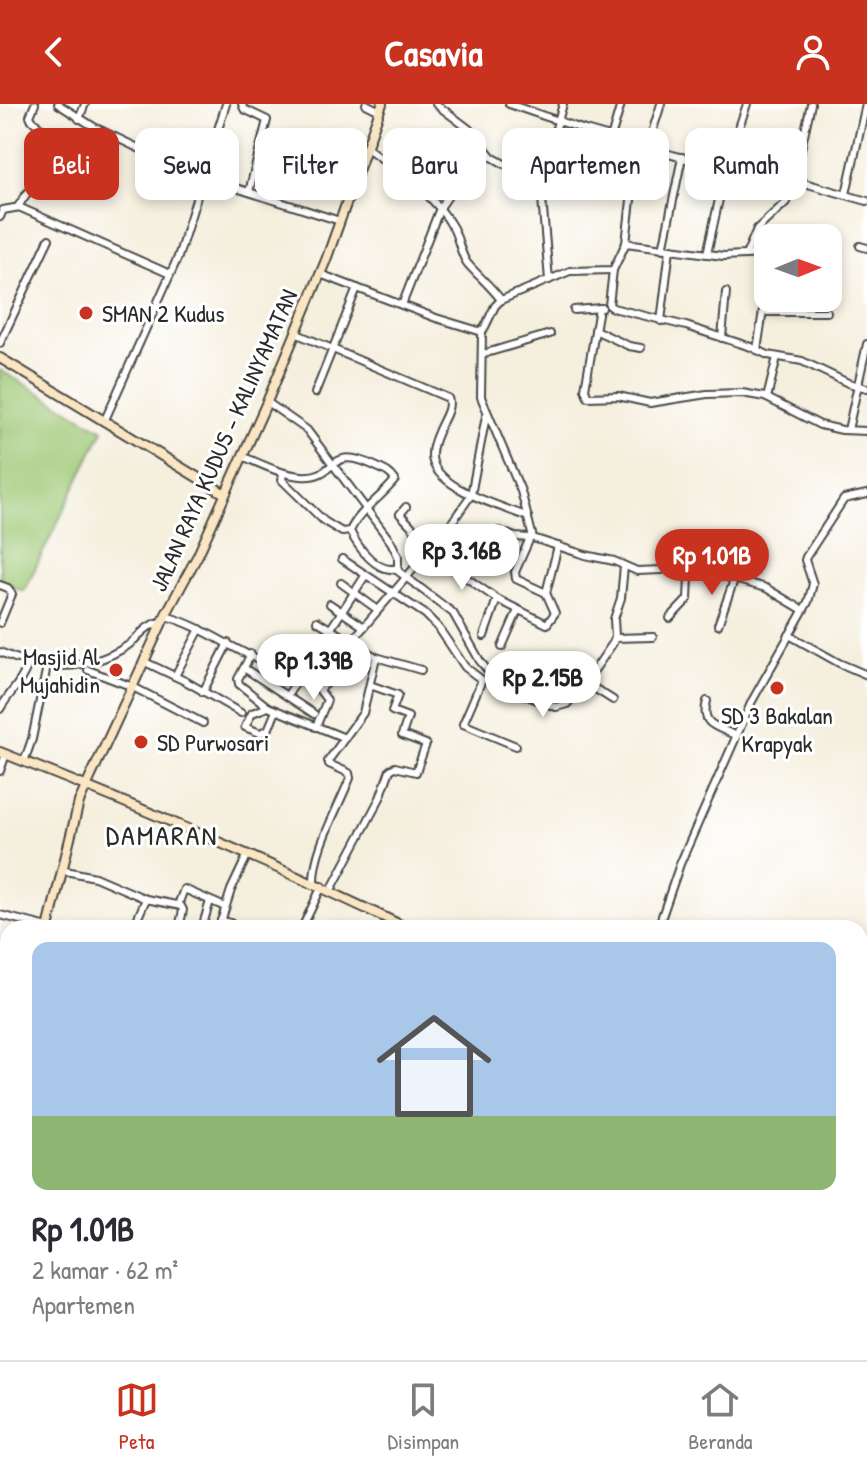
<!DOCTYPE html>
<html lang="id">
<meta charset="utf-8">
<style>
body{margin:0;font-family:"Patrick Hand",sans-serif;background:#f7f7f7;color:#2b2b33;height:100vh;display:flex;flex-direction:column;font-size:30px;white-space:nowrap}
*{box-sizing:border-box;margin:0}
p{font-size:26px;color:#7c7c81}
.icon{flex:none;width:44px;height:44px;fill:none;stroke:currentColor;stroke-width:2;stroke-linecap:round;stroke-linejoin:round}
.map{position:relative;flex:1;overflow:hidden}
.drawer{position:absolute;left:0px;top:816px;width:868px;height:440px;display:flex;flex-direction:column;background:#fff;border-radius:24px 24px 0 0;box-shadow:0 4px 12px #0003}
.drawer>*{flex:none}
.guide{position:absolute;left:24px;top:24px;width:820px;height:72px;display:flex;gap:16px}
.needle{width:52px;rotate:89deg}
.fabs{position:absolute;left:754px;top:120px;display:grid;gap:16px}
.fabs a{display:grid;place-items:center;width:88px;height:88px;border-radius:16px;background:#fff;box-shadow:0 4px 12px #0003;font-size:40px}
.price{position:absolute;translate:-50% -68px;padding:0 18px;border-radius:28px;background:#fff;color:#222;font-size:26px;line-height:52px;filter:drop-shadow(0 2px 4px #0008)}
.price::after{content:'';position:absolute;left:50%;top:48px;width:24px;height:18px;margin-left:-12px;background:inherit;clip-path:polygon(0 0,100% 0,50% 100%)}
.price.selected{background:#c8321e;color:#fff}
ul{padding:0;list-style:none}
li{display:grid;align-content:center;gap:16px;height:424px;padding:0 32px}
li span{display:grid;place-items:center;height:248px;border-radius:16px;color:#555}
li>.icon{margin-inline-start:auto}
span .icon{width:144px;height:144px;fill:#fffc;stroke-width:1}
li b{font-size:34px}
.tag{padding:0 28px;border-radius:16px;background:#fff;box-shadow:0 4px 12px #0003;font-size:28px;line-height:72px}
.tag.selected{background:#c8321e;color:#fff}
header{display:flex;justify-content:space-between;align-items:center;height:104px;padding:0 32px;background:#c8321e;color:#fff;font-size:36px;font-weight:700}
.tabs{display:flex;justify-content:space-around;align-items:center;height:112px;border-top:2px solid #e1e1e2;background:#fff;font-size:22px;color:#7c7c81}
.tabs a{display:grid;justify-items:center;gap:4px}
.tabs .selected{color:#c8321e}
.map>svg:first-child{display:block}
</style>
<header><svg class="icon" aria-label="back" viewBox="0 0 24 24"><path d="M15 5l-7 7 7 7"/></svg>Casavia<svg class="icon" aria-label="person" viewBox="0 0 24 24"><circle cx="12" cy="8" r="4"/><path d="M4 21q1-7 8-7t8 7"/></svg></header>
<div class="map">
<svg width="867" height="1256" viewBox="0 0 867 1256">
<rect width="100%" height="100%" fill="#fff"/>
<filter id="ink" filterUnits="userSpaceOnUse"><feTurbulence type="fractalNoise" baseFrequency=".0125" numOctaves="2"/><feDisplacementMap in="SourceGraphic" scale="16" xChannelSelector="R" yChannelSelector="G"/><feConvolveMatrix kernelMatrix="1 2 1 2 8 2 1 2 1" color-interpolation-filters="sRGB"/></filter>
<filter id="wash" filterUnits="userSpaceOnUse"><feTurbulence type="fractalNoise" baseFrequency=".006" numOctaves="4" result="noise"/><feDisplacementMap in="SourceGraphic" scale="32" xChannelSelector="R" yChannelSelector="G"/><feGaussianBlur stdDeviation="1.8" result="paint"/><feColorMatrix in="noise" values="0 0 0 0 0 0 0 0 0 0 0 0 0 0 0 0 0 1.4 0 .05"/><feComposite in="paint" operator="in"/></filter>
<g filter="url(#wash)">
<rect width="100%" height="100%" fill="#f5efde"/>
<polygon fill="#9ec875" stroke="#647a50" stroke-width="2" points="0,266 103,326 24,487 0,478"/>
</g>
<g filter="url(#ink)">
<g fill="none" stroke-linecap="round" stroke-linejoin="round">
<defs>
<g id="street">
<polyline points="35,0 30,12 32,16 52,34 58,43 19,101 21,104 170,170"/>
<polyline points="58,0 94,23 195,71 340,117"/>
<polyline points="242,0 244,5 267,16 249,88"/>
<polyline points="366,0 380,7"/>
<polyline points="436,0 469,25 492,53 543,82"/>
<polyline points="509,0 585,26 725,66"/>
<polyline points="79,15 85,0"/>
<polyline points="611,34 621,0"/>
<path d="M367,44c30,22 68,46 86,80 6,11 7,25 14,35 11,13 24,23 34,37"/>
<polyline points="731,45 795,67"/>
<polyline points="257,58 301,71"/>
<polyline points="794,76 867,97"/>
<polyline points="846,90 866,0"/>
<polyline points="0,113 3,106 20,103"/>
<polyline points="626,139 631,96 661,0"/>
<polyline points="860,142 867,144"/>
<polyline points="663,145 682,53"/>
<polyline points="707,150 727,59 747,0"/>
<polyline points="746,151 757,125 786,98 794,76 811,0"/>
<polyline points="613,166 609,201 613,204 686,222 751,243 768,251 802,257 848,279 867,284"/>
<polyline points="320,170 436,214 479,227 484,225 495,202 501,196 570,167 613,166 626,139 723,152 768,150"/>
<polyline points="549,176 542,94 545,62 563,0"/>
<polyline points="402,201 440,104 481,43"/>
<polyline points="599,204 585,285 588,293 618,292 650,299 707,290 742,289 765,293 820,321 842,326 867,327"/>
<polyline points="574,206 602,204"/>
<polyline points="764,208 827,208"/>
<polyline points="661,217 670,145"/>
<polyline points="595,226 629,242 641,244"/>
<polyline points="482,227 481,293 521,387 533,434 585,451 614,457 637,467 662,466 670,452 696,452 713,469 766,484 803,506"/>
<path d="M295,229l153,65c4,11 -6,23 -10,34 -4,9 -8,21 -5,30 8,28 71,45 95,55"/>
<polyline points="722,234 726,188"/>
<polyline points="0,239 49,135"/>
<polyline points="757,246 768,174"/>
<polyline points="483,250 550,230"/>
<polyline points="315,289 357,184"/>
<polyline points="767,294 777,253"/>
<polyline points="267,298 307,326 391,438 398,452 398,467 453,509 480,557 492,572 515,587 556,603 567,600 580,587 613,539 615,532 614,515 621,494 624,462"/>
<polyline points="104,318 178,153 226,0"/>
<polyline points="848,326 867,240"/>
<path d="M242,352c19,8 38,18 59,20 39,3 24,-33 74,-10 8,4 15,6 20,14 -14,18 -36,31 -45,51 7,15 28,44 47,37"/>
<polyline points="283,369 282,376 324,417 342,428 350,427"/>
<polyline points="406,403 400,410 448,461 497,495 547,520 555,509 546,489 516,475 515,468 530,434"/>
<polyline points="499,427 515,433 530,434"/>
<polyline points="342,455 425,510 438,523 465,563 482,576 463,620 516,642"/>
<polyline points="722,472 729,435"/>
<polyline points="341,479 378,506"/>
<polyline points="0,481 8,484 12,490 0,519"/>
<polyline points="546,489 558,442"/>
<polyline points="330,500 364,523"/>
<path d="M165,512c39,10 70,36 107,49 12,4 18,2 28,11l65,-100"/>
<polyline points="670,514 688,495 690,451"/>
<polyline points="718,521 734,476"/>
<polyline points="789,531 839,559 867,571"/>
<polyline points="484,532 497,495"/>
<polyline points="615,534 653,533"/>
<polyline points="299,538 338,562"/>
<polyline points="502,543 518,506"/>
<path d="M0,548c41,19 87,20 127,-6 13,-9 18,-22 35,-24"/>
<polyline points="251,550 238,575 239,580 268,603 345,634"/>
<polyline points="376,553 421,566"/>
<polyline points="145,558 187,578 241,609"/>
<polyline points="244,564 314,610"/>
<polyline points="88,566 133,583 203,619"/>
<polyline points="175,572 200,525"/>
<polyline points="586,579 613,596"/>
<polyline points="203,588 228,539"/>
<polyline points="287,592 300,572 321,584 326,580 350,539 446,427 471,391 486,312"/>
<path d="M707,597c-7,25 10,25 30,35"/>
<polyline points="268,603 252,609 245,623 260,629 268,626 276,607"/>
<path d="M0,605c9,-16 24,-29 28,-46"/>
<polyline points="316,623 327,596 320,587 321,584"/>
<polyline points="24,658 32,635 47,562"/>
<polyline points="0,667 6,650"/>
<polyline points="61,766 95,773 146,795 181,802 183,806 179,824"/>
<path d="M314,779c-1,-33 24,-74 36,-105l-1,-5 -20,-9 -1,-3 35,-48 13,-56 -59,-36"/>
<polyline points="331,786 380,694 390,666 395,663 416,668 426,640 402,631 408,613 392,607 398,591 370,581"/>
<polyline points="178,801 184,785 225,803"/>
<polyline points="0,811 48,823"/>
<polyline points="221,816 245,824"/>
<polyline points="145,824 136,818 146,795"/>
<polyline points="202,824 210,797"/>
<polyline points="219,824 231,786 248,750"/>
<polyline points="302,824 322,782"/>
<polyline points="658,824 680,760 752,597 808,498 813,480 805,456 806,453 844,395 867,390"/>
<polyline points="0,990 8,992"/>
<polyline points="0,1097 8,1094"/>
<polyline points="0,1210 8,1211"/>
<polyline points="860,1219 867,1220"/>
<polyline points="440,1248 466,1256"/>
<polyline points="634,1248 653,1253"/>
<polyline points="344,1252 383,1256"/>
<polyline points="71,1256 72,1248"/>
<polyline points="184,1256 187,1248"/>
<polyline points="224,1256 224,1248"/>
<polyline points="305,1256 306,1248"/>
<polyline points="576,1256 581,1248"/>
<polyline points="812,1256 812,1248"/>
<polyline points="862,1256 867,1242"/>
</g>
<g id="secondary">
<polyline points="0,254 225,390"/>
<path d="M0,648c138,54 274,112 407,176"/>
<polyline points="48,824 79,698 166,510 198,451 267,298 326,156 382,0"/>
<polyline points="860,1010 867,1011"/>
<polyline points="0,1079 8,1043"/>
<polyline points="426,1256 427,1248"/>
<polyline points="748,1256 749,1248"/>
</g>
</defs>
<use href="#street" stroke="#494846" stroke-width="10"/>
<use href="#secondary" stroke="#494846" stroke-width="12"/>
<use href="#street" stroke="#fff" stroke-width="6"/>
<use href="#secondary" stroke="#fbe6c3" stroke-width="8"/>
</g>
</g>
<g fill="#c8321e" stroke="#fff" stroke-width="3">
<circle cx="86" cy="209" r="8"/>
<circle cx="116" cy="566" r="8"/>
<circle cx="777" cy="584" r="8"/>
<circle cx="141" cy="638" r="8"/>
</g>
<g text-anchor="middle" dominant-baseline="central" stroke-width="6" stroke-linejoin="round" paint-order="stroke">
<g font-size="24" fill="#2b2b2b" stroke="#fff" text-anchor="start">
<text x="102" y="209">SMAN 2 Kudus</text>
<text x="100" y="552" text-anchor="end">Masjid Al<tspan x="100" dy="28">Mujahidin</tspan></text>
<text x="777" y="611" text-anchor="middle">SD 3 Bakalan<tspan x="777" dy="28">Krapyak</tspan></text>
<text x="157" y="638">SD Purwosari</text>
</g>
<g font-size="24" fill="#2b2b2b" stroke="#fff">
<text transform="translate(223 336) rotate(-66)">JALAN RAYA KUDUS - KALINYAMATAN</text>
</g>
<g font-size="28" letter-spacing="2" fill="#2b2b2b" stroke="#fff">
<text x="162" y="731">DAMARAN</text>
</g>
</g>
</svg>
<div class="fabs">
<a><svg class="needle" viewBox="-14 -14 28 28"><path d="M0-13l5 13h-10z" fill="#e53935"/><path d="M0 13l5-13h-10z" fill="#7c7c81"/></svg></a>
</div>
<b class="price" style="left:462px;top:488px">Rp 3.16B</b>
<b class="price selected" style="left:712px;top:493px">Rp 1.01B</b>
<b class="price" style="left:314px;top:598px">Rp 1.39B</b>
<b class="price" style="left:543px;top:615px">Rp 2.15B</b>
<div class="guide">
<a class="tag selected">Beli</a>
<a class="tag">Sewa</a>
<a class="tag">Filter</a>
<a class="tag">Baru</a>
<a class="tag">Apartemen</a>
<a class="tag">Rumah</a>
</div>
<section class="drawer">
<ul>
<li><span style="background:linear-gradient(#a9c7e8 70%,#8fb573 0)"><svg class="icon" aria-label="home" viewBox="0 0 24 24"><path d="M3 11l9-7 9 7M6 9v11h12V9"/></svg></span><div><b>Rp 1.01B</b><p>2 kamar · 62 m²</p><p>Apartemen</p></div></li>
</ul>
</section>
</div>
<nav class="tabs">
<a class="selected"><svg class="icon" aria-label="map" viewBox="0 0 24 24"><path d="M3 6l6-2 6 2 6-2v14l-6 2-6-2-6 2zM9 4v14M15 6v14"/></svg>Peta</a>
<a><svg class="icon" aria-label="saved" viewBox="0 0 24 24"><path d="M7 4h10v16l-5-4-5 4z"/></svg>Disimpan</a>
<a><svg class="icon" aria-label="home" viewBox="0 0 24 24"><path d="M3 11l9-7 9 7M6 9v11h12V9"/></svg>Beranda</a>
</nav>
